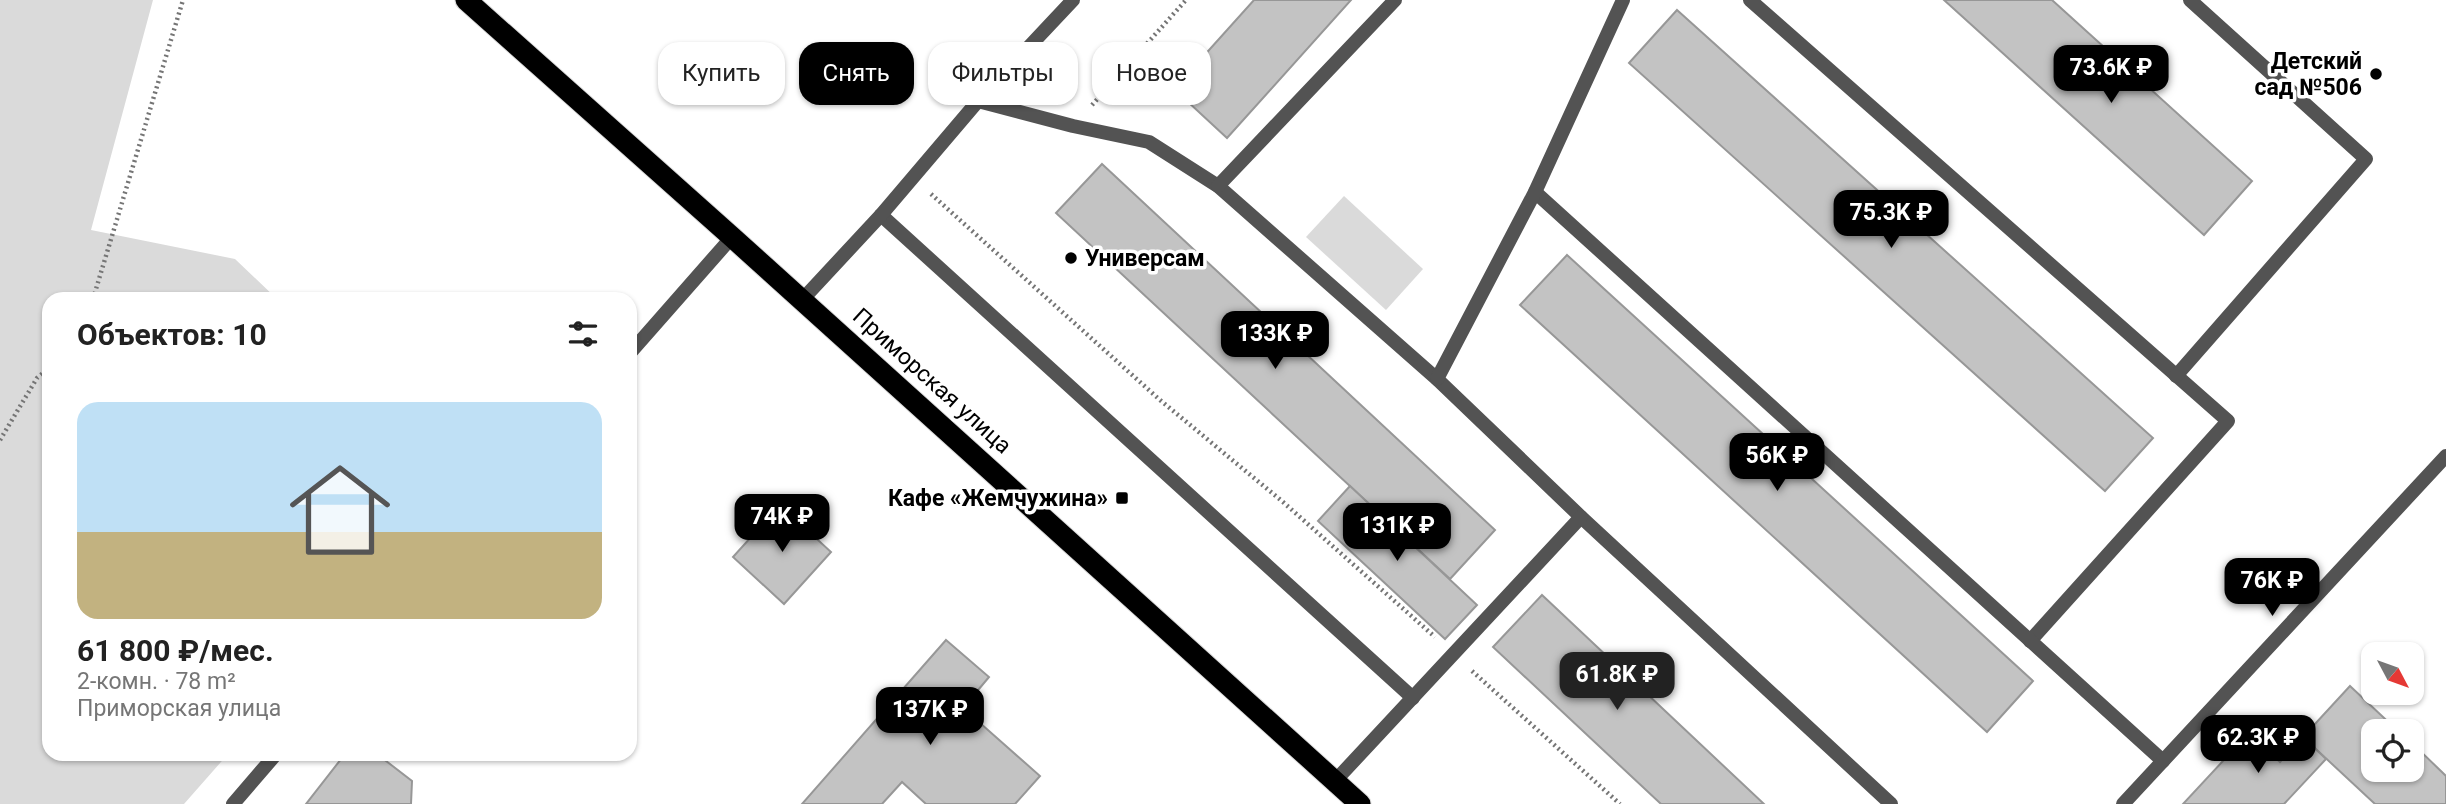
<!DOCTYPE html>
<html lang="ru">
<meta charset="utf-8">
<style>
body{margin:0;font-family:Roboto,sans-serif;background:#f6f6f6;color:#222;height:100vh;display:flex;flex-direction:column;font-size:26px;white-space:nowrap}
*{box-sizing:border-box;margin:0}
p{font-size:23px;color:#767676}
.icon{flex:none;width:38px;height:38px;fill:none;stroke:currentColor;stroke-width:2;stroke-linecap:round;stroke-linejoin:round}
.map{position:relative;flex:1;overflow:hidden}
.drawer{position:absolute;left:42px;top:292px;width:595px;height:469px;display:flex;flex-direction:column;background:#fff;border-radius:21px;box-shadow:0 2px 5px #0004}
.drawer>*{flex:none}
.banner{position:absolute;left:658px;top:42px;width:665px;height:63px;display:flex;gap:14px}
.needle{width:46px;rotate:131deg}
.buttons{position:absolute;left:2361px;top:642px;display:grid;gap:14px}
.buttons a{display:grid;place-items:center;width:63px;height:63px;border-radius:14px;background:#fff;box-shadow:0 2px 5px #0004;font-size:35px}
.price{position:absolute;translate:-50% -60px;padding:0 16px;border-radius:14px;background:#000;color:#fff;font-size:23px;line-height:46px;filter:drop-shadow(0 2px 4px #0008)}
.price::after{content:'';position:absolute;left:50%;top:42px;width:21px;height:16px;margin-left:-10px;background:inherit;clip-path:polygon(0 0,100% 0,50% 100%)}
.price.on{background:#222;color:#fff}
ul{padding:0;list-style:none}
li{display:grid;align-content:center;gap:14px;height:371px;padding:0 35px}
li+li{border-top:2px solid #e0e0e0}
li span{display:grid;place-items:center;height:217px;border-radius:21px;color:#555}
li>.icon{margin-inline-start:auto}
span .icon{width:126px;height:126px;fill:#fffc;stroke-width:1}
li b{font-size:30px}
h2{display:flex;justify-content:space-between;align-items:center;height:84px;padding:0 35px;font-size:30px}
.tag{padding:0 24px;border-radius:21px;background:#fff;box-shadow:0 2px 5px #0004;font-size:24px;line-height:63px}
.tag.on{background:#000;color:#fff}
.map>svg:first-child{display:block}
</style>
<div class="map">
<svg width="2446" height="804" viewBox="0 0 2446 804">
<rect width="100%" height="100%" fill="#fff"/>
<g fill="#dadada">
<polygon points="0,0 153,0 91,230 235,259 277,299 49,299 49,754 228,754 184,804 0,804"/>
<polygon points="1344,196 1423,269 1386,310 1306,237"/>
</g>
<g fill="#c3c3c3" stroke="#979797" stroke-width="2">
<polygon points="1254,0 1351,0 1227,138 1174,89"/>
<polygon points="1944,0 2052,0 2252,181 2204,235"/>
<polygon points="1677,10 2153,438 2105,491 1629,63"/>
<polygon points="1102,164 1495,530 1450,579 1056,213"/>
<polygon points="1567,255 2033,681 1987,732 1520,305"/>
<polygon points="1350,486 1477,605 1445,639 1318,521"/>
<polygon points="780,505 831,552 784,604 733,557"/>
<polygon points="1542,595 1764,804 1661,804 1493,647"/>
<polygon points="946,640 989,677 963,708 1040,776 1015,804 926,804 902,782 882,804 802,804"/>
<polygon points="2350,686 2399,732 2373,732 2373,770 2412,770 2412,743 2446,776 2446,804 2375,804 2303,737"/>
<polygon points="2249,733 2280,762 2303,737 2326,759 2284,804 2183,804"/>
<polygon points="345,754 377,754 412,781 411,804 306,804"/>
</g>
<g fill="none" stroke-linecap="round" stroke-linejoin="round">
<defs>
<polyline id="highway" points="466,0 732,237 1360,804"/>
</defs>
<use href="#highway" stroke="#dbdbdb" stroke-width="23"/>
<g stroke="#757575" stroke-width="4.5" stroke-dasharray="2 3.5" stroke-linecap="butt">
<polyline points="1092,105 1186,0"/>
<polyline points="931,194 1160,400 1283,502 1435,637"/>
<polyline points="93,299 183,0"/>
<polyline points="0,440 37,378 49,368"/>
<polyline points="1472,671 1620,804"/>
</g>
<g stroke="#535353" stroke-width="14">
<polyline points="1750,0 2228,421 2030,641"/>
<polyline points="978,101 1073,126 1149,142 1218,186 1437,379 1581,517 1891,804"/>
<polyline points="1218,186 1395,0"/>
<polyline points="1535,192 2163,761"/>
<polyline points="881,215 1413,698"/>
<polyline points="630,353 732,237"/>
<polyline points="2176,376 2366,159 2190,0"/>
<polyline points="1437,379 1535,192 1623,0"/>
<polyline points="1335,781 1581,517"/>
<polyline points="233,804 276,754"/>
</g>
<g stroke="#535353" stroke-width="14">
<polyline points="802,300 881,215 978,101 1073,0"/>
<polyline points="2123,804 2446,456"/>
</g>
<use href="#highway" stroke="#000" stroke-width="21"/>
</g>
<g fill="#000" stroke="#fff" stroke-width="2.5">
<circle cx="2376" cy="74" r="7"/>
<circle cx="1071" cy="258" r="7"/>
<rect x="1115" y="491" width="14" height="14" rx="3.5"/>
</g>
<g text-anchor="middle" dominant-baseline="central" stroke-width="7" stroke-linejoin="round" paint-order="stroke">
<g font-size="23" font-weight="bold" fill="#000" stroke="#fff" text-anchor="end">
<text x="2362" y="61">Детский<tspan x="2362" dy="26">сад №506</tspan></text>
<text x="1085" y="258" text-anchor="start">Универсам</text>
<text x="1108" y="498">Кафе «Жемчужина»</text>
</g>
<g font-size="23" fill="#000" stroke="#fff">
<text transform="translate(932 381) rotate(42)">Приморская улица</text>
</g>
</g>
</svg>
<div class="buttons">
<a><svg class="needle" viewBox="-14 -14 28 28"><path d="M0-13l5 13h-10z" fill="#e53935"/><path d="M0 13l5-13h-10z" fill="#767676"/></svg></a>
<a><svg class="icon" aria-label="locate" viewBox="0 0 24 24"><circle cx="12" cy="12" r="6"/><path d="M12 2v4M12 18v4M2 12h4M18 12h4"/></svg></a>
</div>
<b class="price" style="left:2111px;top:105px">73.6K ₽</b>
<b class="price" style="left:1891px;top:250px">75.3K ₽</b>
<b class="price" style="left:1275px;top:371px">133K ₽</b>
<b class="price" style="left:1777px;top:493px">56K ₽</b>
<b class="price" style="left:782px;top:554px">74K ₽</b>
<b class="price" style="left:1397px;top:563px">131K ₽</b>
<b class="price" style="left:2272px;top:618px">76K ₽</b>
<b class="price on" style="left:1617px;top:712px">61.8K ₽</b>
<b class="price" style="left:930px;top:747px">137K ₽</b>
<b class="price" style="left:2258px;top:775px">62.3K ₽</b>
<div class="banner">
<a class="tag">Купить</a>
<a class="tag on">Снять</a>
<a class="tag">Фильтры</a>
<a class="tag">Новое</a>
</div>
<section class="drawer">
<h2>Объектов: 10<svg class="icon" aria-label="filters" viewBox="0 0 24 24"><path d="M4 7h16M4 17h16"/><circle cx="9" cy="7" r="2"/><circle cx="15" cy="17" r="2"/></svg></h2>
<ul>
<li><span style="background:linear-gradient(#bfe0f5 60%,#c2b280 0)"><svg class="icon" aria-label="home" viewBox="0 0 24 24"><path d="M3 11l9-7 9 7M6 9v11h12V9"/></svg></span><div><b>61 800 ₽/мес.</b><p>2-комн. · 78 m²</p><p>Приморская улица</p></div></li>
</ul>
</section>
</div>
